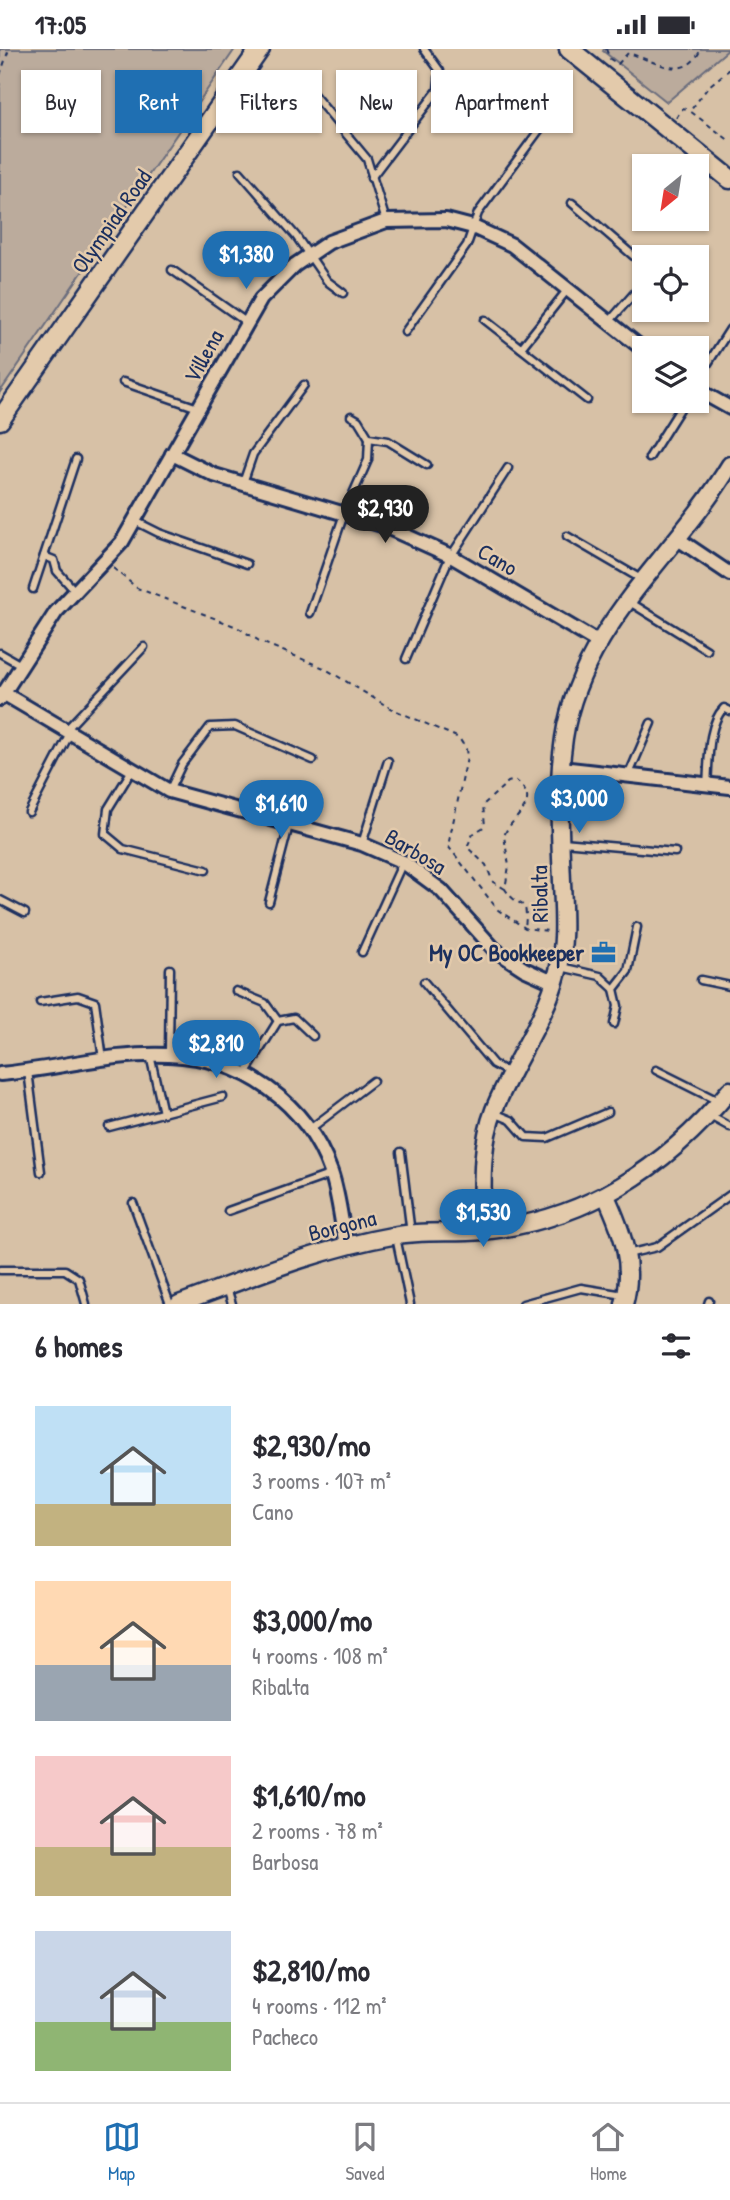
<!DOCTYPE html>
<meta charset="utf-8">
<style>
body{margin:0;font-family:"Patrick Hand",sans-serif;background:#f7f7f7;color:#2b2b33;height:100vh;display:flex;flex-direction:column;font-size:26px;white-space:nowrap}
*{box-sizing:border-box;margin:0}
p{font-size:23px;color:#7c7c81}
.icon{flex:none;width:38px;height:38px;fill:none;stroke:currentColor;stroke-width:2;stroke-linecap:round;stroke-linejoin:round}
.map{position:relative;height:1255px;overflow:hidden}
.details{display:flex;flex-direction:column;background:#fff;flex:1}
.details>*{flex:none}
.banner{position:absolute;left:21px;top:21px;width:690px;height:63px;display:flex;gap:14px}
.needle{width:46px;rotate:210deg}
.controls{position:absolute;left:632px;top:105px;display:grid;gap:14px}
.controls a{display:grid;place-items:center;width:77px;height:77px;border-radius:0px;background:#fff;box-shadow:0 2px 5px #0004;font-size:35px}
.price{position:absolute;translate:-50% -60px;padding:0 16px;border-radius:24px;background:#1f6fb2;color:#fff;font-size:23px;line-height:46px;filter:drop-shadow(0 2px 4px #0008)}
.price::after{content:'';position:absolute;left:50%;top:42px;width:21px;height:16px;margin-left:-10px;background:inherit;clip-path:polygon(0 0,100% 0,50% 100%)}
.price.active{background:#222;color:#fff}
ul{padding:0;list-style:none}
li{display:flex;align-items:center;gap:21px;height:175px;padding:0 35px}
li span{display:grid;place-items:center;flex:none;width:196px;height:140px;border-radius:0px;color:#555}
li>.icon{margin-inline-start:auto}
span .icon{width:84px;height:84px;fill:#fffc;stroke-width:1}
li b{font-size:30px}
h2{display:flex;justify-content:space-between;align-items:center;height:84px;padding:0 35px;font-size:30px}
.pill{padding:0 24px;border-radius:0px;background:#fff;box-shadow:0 2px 5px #0004;font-size:24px;line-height:63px}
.pill.active{background:#1f6fb2;color:#fff}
.status{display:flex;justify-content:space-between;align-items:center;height:49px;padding:0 35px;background:#fff;direction:ltr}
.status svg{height:19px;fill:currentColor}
.tab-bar{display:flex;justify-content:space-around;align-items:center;height:98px;border-top:2px solid #e1e1e2;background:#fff;font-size:19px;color:#7c7c81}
.tab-bar a{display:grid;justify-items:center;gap:4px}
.tab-bar .active{color:#1f6fb2}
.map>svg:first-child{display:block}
</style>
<div class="status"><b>17:05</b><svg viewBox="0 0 49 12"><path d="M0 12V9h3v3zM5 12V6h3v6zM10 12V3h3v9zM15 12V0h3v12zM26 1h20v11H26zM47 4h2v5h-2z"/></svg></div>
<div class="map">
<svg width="730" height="1255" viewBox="0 0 730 1255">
<rect width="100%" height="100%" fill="#d7c1a6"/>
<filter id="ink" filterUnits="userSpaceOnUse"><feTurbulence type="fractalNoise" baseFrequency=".0143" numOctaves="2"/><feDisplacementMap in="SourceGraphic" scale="14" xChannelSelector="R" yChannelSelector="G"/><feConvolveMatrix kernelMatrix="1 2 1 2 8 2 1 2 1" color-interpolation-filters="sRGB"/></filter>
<g filter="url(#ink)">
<g fill="#bbab9c" stroke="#6b6d7d" stroke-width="2">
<polygon points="0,0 235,0 0,343"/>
<polygon points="604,0 729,0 667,53 603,2"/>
</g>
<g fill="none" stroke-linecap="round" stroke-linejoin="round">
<defs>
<g id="service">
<polyline points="303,33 367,110 386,172"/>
<polyline points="240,123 296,187 327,232 343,244"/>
<polyline points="371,129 438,41 440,22 424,0"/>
<polyline points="572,154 644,216"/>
<polyline points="172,221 246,273"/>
<polyline points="485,271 587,351"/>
<polyline points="609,273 644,233"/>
<polyline points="405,283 467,196 478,164 540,80"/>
<polyline points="521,299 568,240"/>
<polyline points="123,333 198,359"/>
<polyline points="696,333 730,280"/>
<polyline points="351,367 358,371 369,389 388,392 427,416"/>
<polyline points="649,409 685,352"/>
<polyline points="243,434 253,405 304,336"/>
<polyline points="135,472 159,484 247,515"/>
<polyline points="567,487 641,530"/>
<polyline points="44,507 54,511 57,522 75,542"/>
<polyline points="451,507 508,419"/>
<polyline points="33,540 76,410"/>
<polyline points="628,552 707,601"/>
<polyline points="310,564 344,465 368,411 369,389"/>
<polyline points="0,604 21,616"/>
<polyline points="406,610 450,507"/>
<polyline points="66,681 144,598"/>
<polyline points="132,721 108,760 105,785 123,800 206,821"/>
<polyline points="629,725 651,674"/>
<path d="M707,736c2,-23 0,-60 17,-77l6,3"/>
<polyline points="169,742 182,715 210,678 235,677 313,711"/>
<polyline points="29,763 70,684"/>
<polyline points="563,793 675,803"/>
<polyline points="362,795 388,712"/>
<polyline points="0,851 25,864"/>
<polyline points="269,853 289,776"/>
<polyline points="362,903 403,813"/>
<polyline points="561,918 600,927 614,940"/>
<polyline points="701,931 730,937"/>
<polyline points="424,933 493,1015 509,1024"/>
<polyline points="236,942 265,954 278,972 294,969 313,987"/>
<polyline points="40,953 78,947 95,953 103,1010"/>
<polyline points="614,975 618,957 614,940 628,922 637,878"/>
<polyline points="150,1006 163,1064"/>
<polyline points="169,1006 170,920"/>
<polyline points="656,1021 718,1052"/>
<polyline points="28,1022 41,1123"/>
<polyline points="245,1025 278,972"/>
<polyline points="494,1064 511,1071 526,1088 547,1089 608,1063"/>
<polyline points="710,1067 730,1078"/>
<polyline points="109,1078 223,1048"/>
<polyline points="310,1080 373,1032"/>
<polyline points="401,1103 411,1185"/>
<polyline points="133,1154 170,1255"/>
<polyline points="228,1162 332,1125"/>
<polyline points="396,1188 410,1255"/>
<polyline points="627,1205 657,1198 730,1146"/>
<polyline points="0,1221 65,1221 79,1230 86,1255"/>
<polyline points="227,1239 232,1255"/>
<polyline points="523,1255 581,1239 624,1246"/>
<polyline points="708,1255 709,1252"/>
</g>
<g id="minor">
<polyline points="696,340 730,359"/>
<polyline points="172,405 214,426 382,476 451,507 599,594"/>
<polyline points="678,490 730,525"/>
<polyline points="3,644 169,742 362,795 403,813 441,841 495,901 524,920 555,934"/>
<polyline points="0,650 56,563 122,493 261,250 295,216 329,193 386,172 446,171 473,178 512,196 644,301"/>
<polyline points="561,719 730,738"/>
<path d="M0,1025c56,-5 114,-22 169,-19 74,3 137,47 162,117 8,23 10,49 15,73"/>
</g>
<g id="tertiary">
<path d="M606,1147c16,35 29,69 18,108"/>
<path d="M483,1182c0,-41 -4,-82 11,-121 19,-48 51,-89 64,-139 8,-29 5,-60 4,-90 -2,-47 -5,-97 2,-143 17,-113 111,-181 166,-273"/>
<path d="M179,1255c70,-26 139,-55 213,-68 30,-6 61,-2 91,-5 103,-11 182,-62 247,-141"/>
</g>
<g id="secondary">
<polyline points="569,0 730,130"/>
<polyline points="0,371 260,0"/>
</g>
</defs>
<use href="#service" stroke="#1b2f5e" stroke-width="11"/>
<use href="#minor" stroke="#1b2f5e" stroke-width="18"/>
<use href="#tertiary" stroke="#1b2f5e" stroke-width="21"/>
<use href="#secondary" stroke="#1b2f5e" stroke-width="23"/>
<g stroke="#1b2f5e" stroke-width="2" stroke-dasharray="5 5" stroke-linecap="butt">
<path d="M606,0l4,10 8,5 10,-11c26,7 57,31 73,-4"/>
<polyline points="730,20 709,37 690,62 730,92"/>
<polyline points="0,26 9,0"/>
<polyline points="676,69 683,59 689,61"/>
<polyline points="113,519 137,539 237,578 261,593 324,619 390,659 459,689 466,700 467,709 448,797 498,861 525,879 548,882"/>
<path d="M505,840l-12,-7 -7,-17 -19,-18 6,-13 12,-8 -2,-21 25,-23 7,-2c30,24 -4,35 -11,56l5,30 -4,23c15,23 24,6 20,38"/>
</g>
<use href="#service" stroke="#e3caab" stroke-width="6"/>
<use href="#minor" stroke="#e3caab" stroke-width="12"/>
<use href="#tertiary" stroke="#e3caab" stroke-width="16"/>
<use href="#secondary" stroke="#e3caab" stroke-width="18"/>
</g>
</g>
<defs>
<symbol id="office-bare" viewBox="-9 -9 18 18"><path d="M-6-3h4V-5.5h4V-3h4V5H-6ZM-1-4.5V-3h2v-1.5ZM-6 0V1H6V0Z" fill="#1f6fb2" stroke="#e3caab" stroke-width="2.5" paint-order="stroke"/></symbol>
</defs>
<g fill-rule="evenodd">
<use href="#office-bare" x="586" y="886" width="35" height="35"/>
</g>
<g text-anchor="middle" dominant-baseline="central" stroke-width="5" stroke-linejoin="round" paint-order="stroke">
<g font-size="23" fill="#1b2f5e" stroke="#e3caab">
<text transform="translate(111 172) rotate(-55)">Olympiad Road</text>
<text transform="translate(203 307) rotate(-61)">Villena</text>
<text transform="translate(498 510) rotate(30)">Cano</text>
<text transform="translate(416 802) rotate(31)">Barbosa</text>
<text transform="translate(539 845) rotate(-91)">Ribalta</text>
<text transform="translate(342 1176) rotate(-14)">Borgona</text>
</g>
<g font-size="23" font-weight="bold" fill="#1b2f5e" stroke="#e3caab" text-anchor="end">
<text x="584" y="903">My OC Bookkeeper</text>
</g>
</g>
</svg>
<div class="controls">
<a><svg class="needle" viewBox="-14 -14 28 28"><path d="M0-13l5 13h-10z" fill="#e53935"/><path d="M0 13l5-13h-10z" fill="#7c7c81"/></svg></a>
<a><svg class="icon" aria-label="locate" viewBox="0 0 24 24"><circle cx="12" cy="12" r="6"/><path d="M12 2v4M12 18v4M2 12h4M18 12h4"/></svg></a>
<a><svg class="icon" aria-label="layers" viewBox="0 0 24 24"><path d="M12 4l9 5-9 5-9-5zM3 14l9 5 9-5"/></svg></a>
</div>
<b class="price" style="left:246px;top:242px">$1,380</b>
<b class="price active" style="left:385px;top:496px">$2,930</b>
<b class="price" style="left:579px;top:786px">$3,000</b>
<b class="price" style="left:281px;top:791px">$1,610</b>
<b class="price" style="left:216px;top:1031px">$2,810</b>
<b class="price" style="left:483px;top:1200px">$1,530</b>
<div class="banner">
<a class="pill">Buy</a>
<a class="pill active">Rent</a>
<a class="pill">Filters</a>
<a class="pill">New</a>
<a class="pill">Apartment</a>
</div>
</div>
<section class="details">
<h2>6 homes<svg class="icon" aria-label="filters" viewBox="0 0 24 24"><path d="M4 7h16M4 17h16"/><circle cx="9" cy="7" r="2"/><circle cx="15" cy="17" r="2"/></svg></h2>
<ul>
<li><span style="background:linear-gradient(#bfe0f5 70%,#c2b280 0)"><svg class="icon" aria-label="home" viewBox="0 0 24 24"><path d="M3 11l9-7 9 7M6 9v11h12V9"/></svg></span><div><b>$2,930/mo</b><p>3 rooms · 107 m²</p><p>Cano</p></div></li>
<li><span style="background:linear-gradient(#ffd9b3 60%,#9aa5b1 0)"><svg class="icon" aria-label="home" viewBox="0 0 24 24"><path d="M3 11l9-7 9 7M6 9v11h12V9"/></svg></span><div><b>$3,000/mo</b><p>4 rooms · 108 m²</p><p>Ribalta</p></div></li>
<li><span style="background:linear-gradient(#f6c9c9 65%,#c2b280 0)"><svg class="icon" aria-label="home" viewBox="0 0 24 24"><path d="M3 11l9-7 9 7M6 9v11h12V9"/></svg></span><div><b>$1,610/mo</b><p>2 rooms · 78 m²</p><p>Barbosa</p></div></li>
<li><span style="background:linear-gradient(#c9d6e8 65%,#8fb573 0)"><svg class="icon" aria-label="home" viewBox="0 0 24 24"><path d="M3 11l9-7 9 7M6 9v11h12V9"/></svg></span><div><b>$2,810/mo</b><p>4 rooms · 112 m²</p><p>Pacheco</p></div></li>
</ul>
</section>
<nav class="tab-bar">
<a class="active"><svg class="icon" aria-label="map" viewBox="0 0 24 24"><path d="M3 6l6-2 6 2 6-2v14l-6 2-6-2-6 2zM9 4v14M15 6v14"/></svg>Map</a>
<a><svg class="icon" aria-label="saved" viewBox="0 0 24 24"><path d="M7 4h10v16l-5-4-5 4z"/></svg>Saved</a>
<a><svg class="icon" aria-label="home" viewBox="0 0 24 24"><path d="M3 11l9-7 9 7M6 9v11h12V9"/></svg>Home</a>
</nav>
